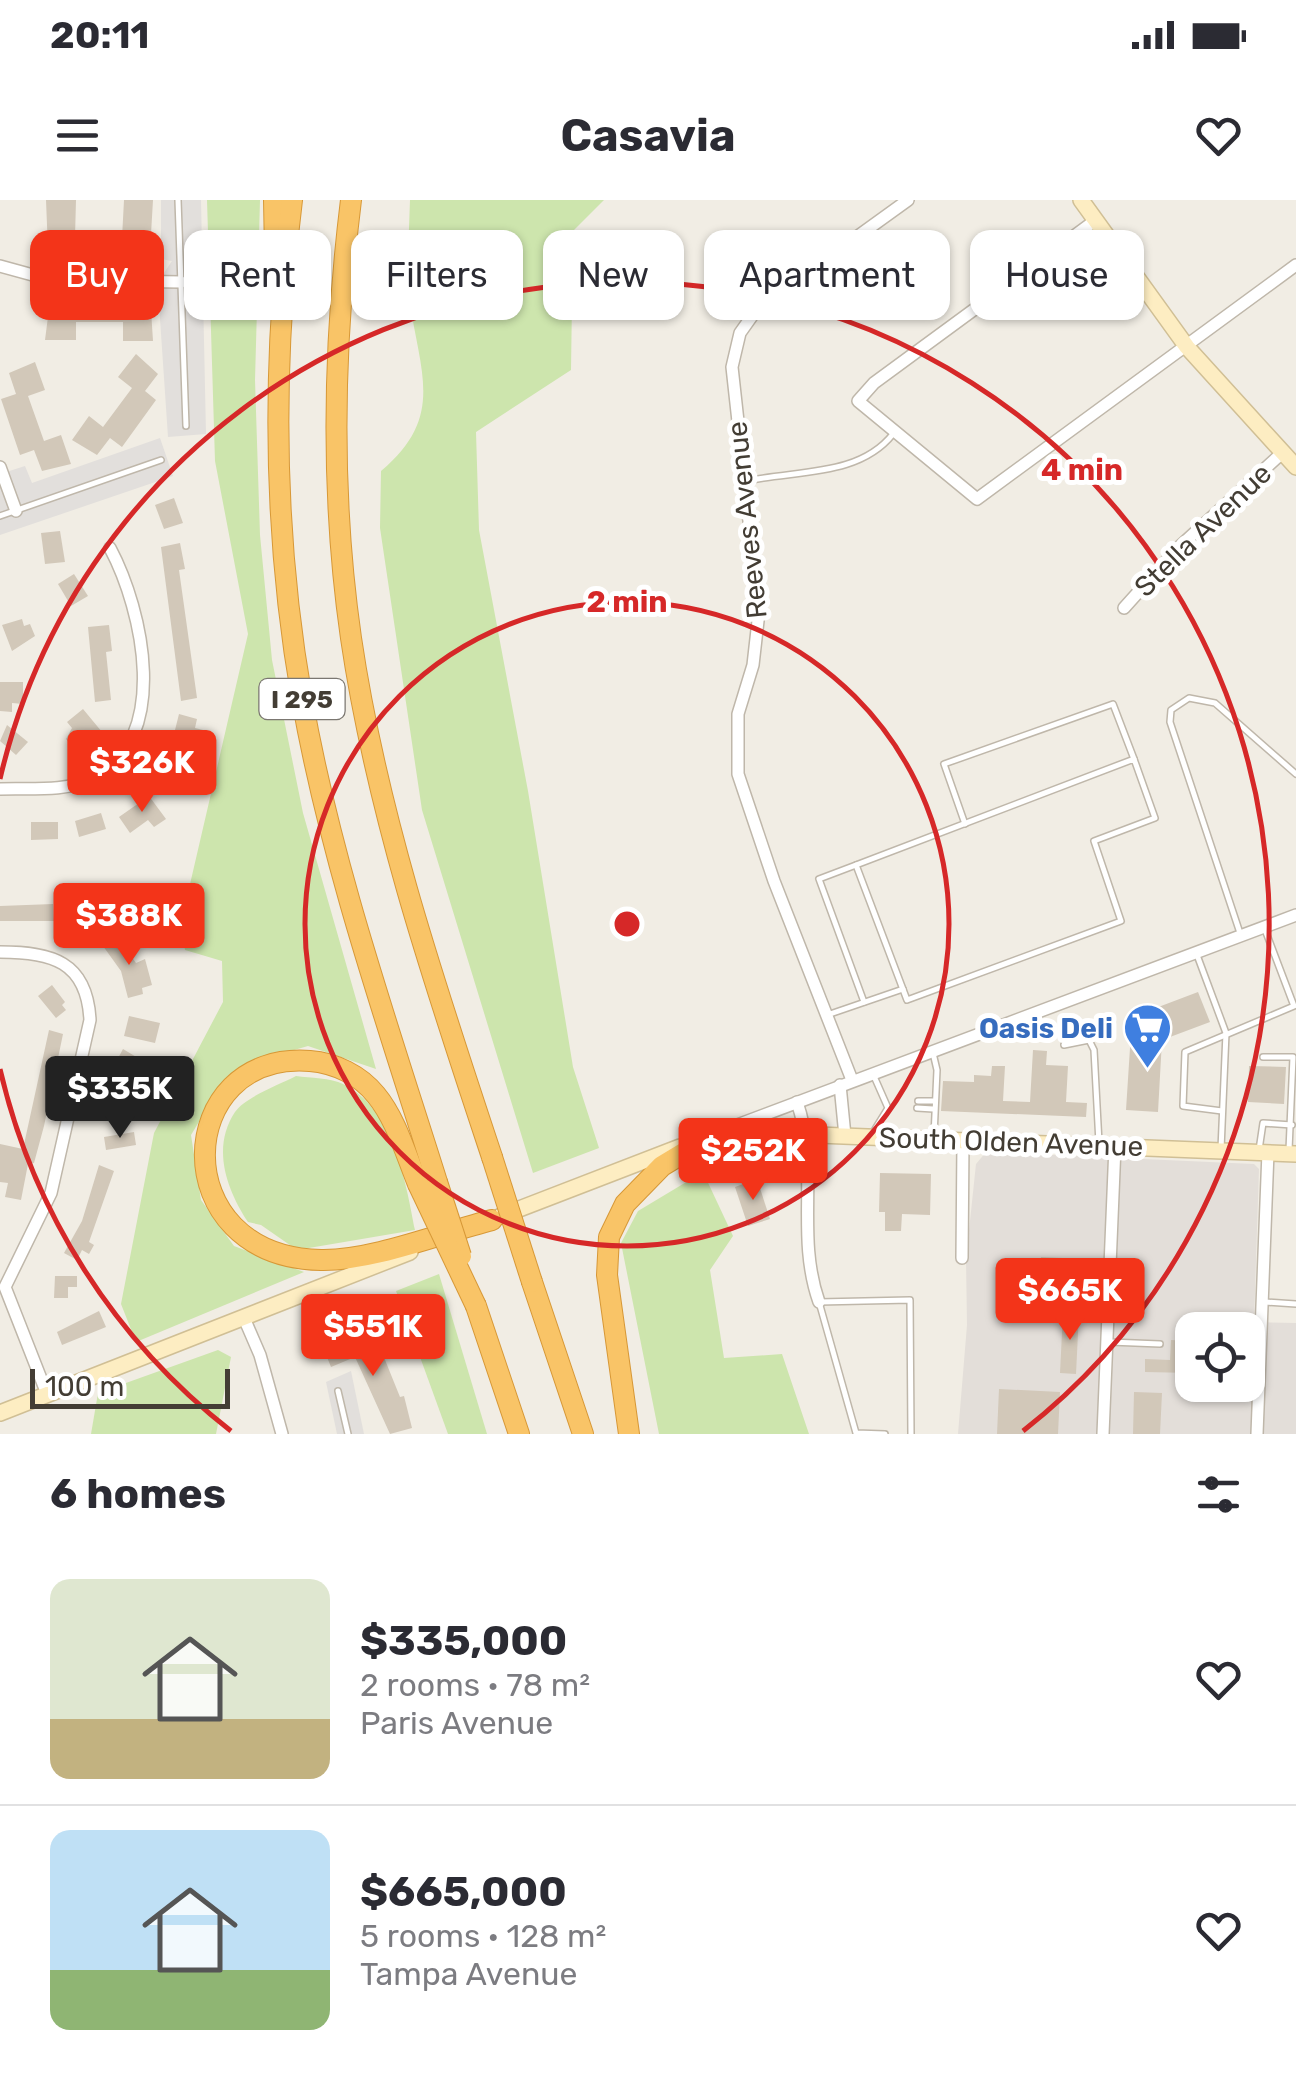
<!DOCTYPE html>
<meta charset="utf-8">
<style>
body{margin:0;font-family:Rubik,sans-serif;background:#f2f2f3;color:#2b2b33;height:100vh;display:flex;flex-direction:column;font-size:38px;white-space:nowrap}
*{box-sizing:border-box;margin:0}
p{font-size:32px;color:#7c7c81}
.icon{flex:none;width:55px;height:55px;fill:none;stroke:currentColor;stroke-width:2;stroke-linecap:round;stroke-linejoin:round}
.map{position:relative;height:1234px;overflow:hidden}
.drawer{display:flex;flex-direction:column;background:#fff;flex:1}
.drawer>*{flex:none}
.banner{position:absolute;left:30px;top:30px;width:1238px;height:90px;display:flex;gap:20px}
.buttons{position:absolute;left:1175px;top:1112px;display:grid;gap:20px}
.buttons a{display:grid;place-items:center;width:90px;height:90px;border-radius:20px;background:#fff;box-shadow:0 2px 8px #0004;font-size:50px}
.scale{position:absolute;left:30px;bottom:25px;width:200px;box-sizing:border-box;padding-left:10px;border:5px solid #433d34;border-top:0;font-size:28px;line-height:35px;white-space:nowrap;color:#433d34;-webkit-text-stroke:8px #fff;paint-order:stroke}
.price{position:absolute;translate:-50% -85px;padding:0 22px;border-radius:10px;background:#f33419;color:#fff;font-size:32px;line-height:65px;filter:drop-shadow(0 2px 5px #0008)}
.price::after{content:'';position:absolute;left:50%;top:60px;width:30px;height:22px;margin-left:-15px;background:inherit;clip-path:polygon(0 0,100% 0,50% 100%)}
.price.current{background:#222;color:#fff}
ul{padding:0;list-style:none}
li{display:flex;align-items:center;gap:30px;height:250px;padding:0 50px}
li+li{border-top:2px solid #e1e1e2}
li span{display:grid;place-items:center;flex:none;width:280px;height:200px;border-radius:20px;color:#555}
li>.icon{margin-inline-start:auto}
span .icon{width:120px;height:120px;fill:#fffc;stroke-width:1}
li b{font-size:42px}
h2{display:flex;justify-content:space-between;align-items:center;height:120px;padding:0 50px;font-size:42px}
.tag{padding:0 35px;border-radius:20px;background:#fff;box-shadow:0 2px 8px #0004;font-size:35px;line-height:90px}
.tag.current{background:#f33419;color:#fff}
.status{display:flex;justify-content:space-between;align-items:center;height:70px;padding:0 50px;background:#fff;direction:ltr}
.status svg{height:28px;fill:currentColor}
header{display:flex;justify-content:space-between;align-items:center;height:130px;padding:0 50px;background:#fff;font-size:45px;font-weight:700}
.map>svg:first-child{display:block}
</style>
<div class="status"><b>20:11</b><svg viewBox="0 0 49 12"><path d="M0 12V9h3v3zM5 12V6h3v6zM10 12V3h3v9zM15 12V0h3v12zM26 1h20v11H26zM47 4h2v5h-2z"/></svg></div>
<header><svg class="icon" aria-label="menu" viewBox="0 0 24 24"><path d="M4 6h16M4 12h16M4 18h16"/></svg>Casavia<svg class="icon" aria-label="heart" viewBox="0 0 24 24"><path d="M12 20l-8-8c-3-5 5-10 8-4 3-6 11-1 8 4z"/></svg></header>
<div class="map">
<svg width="1296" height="1234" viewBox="0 0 1296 1234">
<rect width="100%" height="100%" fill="#f1ede4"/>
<path fill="#e3ded9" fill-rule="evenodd" d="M986,952l268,12 5,5 -5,153 42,1v111h-338l9,-109 -1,-66 10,-95zM1192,1130h56v55h-56z"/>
<g fill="#cde5ad">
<polygon points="207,0 260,0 255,180 260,335 272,460 303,613 376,869 308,846 256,861 212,900 191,935 201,1000 234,1046 304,1072 136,1142 121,1104 154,933 223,802 222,761 185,750 181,723 248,434 215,261"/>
<path d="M410,0h194l-31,31 -2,139 -95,62 3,98 49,261 45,276 26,81 -66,25 -111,-363 -42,-282 1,-57c63,-53 40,-96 29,-167l25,-16 -27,-32z"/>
<path d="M296,876c14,2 35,2 47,8 50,24 63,98 72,146l-118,20 -36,-25 -13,-3c-21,-32 -37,-74 -13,-110 10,-15 44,-27 61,-36z"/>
<polygon points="703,972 733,1036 710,1070 724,1158 782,1154 809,1234 659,1234 621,1043 638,1011"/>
<polygon points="439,1074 487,1234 448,1234 396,1091"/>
<polygon points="218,1150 231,1157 216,1234 91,1234 98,1193"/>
</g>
<g fill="#e2dfdc">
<polygon points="161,0 201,0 206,234 168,237 159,104 142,103 142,74 164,73 172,61 161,59"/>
<polygon points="160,238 173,276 0,335 0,274 25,266 32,283"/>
<polygon points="351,1171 364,1234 337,1234 326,1182"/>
</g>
<g fill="#d2c8b9">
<polygon points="46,0 76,0 75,37 122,38 124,0 153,0 150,51 128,50 128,65 70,65 70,50 48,50"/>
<polygon points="668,42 678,52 659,73 649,64"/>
<polygon points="757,46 769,62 755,72 743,56"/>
<polygon points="112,92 129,95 129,110 151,110 153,141 123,141 123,122 76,122 76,140 45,140 49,109 71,109 71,95"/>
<polygon points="136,154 158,174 145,191 156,200 122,247 110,238 97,255 72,240 89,216 103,227 132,188 118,177"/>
<polygon points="35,162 45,190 28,196 44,241 61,235 71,264 42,271 34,250 20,255 1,199 16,194 9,173"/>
<polygon points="174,298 183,323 164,329 155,305"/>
<polygon points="60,331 65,362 45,364 41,333"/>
<polygon points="180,343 185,369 179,370 197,498 181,501 161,347"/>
<polygon points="74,374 88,396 71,406 58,384"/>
<polygon points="22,419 24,426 30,424 35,436 12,451 2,425"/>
<polygon points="109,425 112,451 106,452 111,500 95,502 88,427"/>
<polygon points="0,482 23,482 23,504 12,503 12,512 0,511"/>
<polygon points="83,509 102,532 76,550 66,539 72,528 67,522"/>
<polygon points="179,514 197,519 195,528 203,530 198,549 172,542"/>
<polygon points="7,525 28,542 16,555 0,541"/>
<polygon points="166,555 181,564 169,583 154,574"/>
<polygon points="149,596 166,619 154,627 148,620 130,633 119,617"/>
<polygon points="101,613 106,629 79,637 75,621"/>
<polygon points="31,622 58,622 58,639 31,640"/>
<polygon points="53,704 54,721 0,721 0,706"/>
<polygon points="84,707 101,716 90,735 73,726"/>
<polygon points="117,736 136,763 145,759 152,785 142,788 143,794 128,798 121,771 103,746"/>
<polygon points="52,785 65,802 62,805 66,810 56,818 38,796"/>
<polygon points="1198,792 1210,822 1162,840 1158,912 1126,910 1132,817"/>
<polygon points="129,816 160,823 155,843 124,836"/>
<polygon points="49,830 63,834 44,926 34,963 28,964 21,1000 5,997 8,983 0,982 0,944 23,949"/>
<polygon points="123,849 143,861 135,873 116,862"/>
<polygon points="1033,850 1047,851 1046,865 1068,866 1066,902 1087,903 1086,917 941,911 943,881 974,882 974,875 991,876 992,866 1005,866 1003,901 1030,902"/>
<polygon points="1249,866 1286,867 1284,904 1248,902"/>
<polygon points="134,932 136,945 106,950 104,937"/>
<polygon points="99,965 114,971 89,1042 94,1045 89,1054 82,1050 77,1060 64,1053 82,1021"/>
<polygon points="880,973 931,974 930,1015 902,1014 901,1031 885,1031 885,1012 879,1012"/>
<polygon points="757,979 770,1019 748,1026 735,987"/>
<polygon points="1041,1057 1084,1059 1083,1086 1040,1085"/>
<polygon points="55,1076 77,1076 77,1087 68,1087 68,1098 54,1098"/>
<polygon points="99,1111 106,1127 62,1145 57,1132"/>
<polygon points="1063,1112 1079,1113 1076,1174 1060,1173"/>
<polygon points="349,1131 357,1154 379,1145 400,1197 404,1196 412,1228 390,1234 355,1157 331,1167 321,1142"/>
<polygon points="1171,1140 1192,1141 1192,1173 1145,1172 1145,1159 1170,1160"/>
<polygon points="999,1189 1060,1192 1058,1234 997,1234"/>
<polygon points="1134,1192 1162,1193 1160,1234 1133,1234"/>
</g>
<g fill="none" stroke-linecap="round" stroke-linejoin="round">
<defs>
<g id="service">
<polyline points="178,0 186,226"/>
<path d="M747,281c49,-11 112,-4 146,-47"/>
<polyline points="0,316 161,260"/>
<polygon points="1134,559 1155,618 1094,641 1121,721 907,800 856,665"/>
<polyline points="965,624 944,564 1113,504 1134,559"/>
<polyline points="856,665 819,679 864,802"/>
<polyline points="1240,733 1170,522 1171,510 1189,498 1215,503 1296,574"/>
<polyline points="1197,755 1226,833 1221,949"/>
<polyline points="830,814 903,789"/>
<polyline points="1064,845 1089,840 1094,850 1099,943"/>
<polyline points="933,853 937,870 934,936"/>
<polyline points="1263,857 1293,857 1289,950"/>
<polyline points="918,901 933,901"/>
<polyline points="917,908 933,909"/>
<polyline points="1222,911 1183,906 1185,852 1294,806 1264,727"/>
<polyline points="872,934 888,908 873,874"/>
<polyline points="1259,950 1263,923 1292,925"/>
<polyline points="1265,1102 1296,1104"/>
<polyline points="1110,1142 1160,1144"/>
<polyline points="338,1191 348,1234"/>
<polyline points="885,1234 856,1233 819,1102 910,1100 911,1234"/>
</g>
<g id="minor">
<polyline points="1096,20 874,183 858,201 977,299 1296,65"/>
<polyline points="0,66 51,80 181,82"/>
<polyline points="0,267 16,311"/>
<polyline points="1124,408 1178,348 1282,253"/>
<path d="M0,589c30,-1 65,3 92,-10 80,-39 51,-169 18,-231"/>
<path d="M0,752c51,0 87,9 90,68l-39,173 -46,94 42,107"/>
<polyline points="852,880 774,681 738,574 738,514 753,465 759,412 732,167 740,133 757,109 908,0"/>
<polyline points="840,885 845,936"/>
<polyline points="75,895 151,909"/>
<path d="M797,902c23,67 -2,132 22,200"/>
<polyline points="724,930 1296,715"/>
<polyline points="962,1058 963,941"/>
<polyline points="244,1118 260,1155 282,1234"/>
<polyline points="1103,1234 1115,946"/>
<polyline points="1257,1234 1268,952"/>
</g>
<g id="secondary">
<polyline points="1081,0 1187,147 1296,267"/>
<polyline points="711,935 720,931 1296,954"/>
<polyline points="501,1016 680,947"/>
<polyline points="0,1213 410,1052"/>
</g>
<g id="motorway">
<polyline points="274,0 275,53"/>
<path d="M292,0c-20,166 -19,334 10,499 29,164 85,324 135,483"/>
<path d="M351,0c-18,146 -21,292 0,438 26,177 85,350 141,519"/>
<path d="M418,984c-12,-29 -22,-65 -42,-89 -16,-20 -41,-32 -66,-34 -137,-11 -147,196 11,199 51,1 120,-27 171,-40"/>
<polyline points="532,1082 583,1234"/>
<polyline points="476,1106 519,1234"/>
<polyline points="629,1234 607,1075 609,1037 625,1004 662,966 720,931"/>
</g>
</defs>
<use href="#service" stroke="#bfb7aa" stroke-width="8"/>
<use href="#minor" stroke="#bfb7aa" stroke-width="14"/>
<use href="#secondary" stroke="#d0bf95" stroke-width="18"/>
<use href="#motorway" stroke="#d79837" stroke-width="22"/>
<use href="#service" stroke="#fff" stroke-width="5"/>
<use href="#minor" stroke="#fff" stroke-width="11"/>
<use href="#secondary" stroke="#fdedc2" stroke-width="15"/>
<use href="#motorway" stroke="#f9c467" stroke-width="20"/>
<defs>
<g id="motorway-bridge">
<polyline points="492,957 532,1082"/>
<polyline points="437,982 461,1056"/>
<polyline points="418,984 476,1106"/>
</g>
</defs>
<use href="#motorway-bridge" stroke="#d79837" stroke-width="22" stroke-linecap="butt"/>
<use href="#motorway-bridge" stroke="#f9c467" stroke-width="20"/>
</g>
<g fill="none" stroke="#d62828" stroke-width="5">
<circle cx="627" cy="724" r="322"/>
<path d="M231 1231A643 643 0 0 1 0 869M0 579A643 643 0 1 1 1023 1231"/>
</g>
<defs>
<symbol id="supermarket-pin" viewBox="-11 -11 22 30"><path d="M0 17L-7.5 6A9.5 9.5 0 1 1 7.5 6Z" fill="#3f7fe0" stroke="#fff"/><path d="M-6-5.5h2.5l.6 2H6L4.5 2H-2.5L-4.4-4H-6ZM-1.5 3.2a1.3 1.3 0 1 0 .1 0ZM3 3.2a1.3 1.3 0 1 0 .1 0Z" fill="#fff"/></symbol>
</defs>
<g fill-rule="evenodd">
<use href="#supermarket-pin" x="1120" y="800" width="55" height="75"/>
</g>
<g text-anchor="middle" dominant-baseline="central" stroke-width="10" stroke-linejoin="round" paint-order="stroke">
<rect fill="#fff" stroke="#7b7771" stroke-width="2.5" x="259.5" y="479" width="85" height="40" rx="8"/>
<g font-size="25" font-weight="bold" fill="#433d34">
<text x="302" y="499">I 295</text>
</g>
<g font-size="28" fill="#433d34" stroke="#fff">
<text transform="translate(747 320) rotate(-96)">Reeves Avenue</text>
<text transform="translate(1203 330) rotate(-44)">Stella Avenue</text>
<text transform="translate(1011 942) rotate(2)">South Olden Avenue</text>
</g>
<g font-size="28" font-weight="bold" fill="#366cbe" stroke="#fff" text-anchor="end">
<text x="1113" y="828">Oasis Deli</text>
</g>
</g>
<circle cx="627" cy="724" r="15" fill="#d62828" stroke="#fff" stroke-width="5"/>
<g font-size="30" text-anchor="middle" font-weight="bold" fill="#d62828" stroke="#fff" stroke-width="10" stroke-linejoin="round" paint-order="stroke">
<text x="1082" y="280">4 min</text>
<text x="627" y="412">2 min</text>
</g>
</svg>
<div class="buttons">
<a><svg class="icon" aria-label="locate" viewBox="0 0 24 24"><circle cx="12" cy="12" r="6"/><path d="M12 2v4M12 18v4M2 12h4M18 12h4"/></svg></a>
</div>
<div class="scale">100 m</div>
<b class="price" style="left:142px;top:615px">$326K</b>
<b class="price" style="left:129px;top:768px">$388K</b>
<b class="price current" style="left:120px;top:941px">$335K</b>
<b class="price" style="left:753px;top:1003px">$252K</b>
<b class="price" style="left:1070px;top:1143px">$665K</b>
<b class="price" style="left:373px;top:1179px">$551K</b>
<div class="banner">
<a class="tag current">Buy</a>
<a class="tag">Rent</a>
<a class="tag">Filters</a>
<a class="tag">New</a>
<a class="tag">Apartment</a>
<a class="tag">House</a>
</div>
</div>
<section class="drawer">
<h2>6 homes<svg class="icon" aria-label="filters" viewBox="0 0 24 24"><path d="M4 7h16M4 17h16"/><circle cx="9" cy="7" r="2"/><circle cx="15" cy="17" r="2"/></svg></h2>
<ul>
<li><span style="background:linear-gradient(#dfe7d0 70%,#c2b280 0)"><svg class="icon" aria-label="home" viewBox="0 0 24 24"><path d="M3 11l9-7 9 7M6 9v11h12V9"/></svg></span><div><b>$335,000</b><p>2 rooms · 78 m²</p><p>Paris Avenue</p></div><svg class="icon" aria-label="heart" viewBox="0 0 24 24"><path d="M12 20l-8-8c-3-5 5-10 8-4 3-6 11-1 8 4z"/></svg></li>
<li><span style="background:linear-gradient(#bfe0f5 70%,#8fb573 0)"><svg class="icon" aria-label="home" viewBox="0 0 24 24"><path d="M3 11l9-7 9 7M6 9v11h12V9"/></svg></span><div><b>$665,000</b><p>5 rooms · 128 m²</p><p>Tampa Avenue</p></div><svg class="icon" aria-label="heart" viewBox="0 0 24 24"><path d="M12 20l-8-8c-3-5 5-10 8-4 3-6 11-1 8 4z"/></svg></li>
</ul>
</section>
